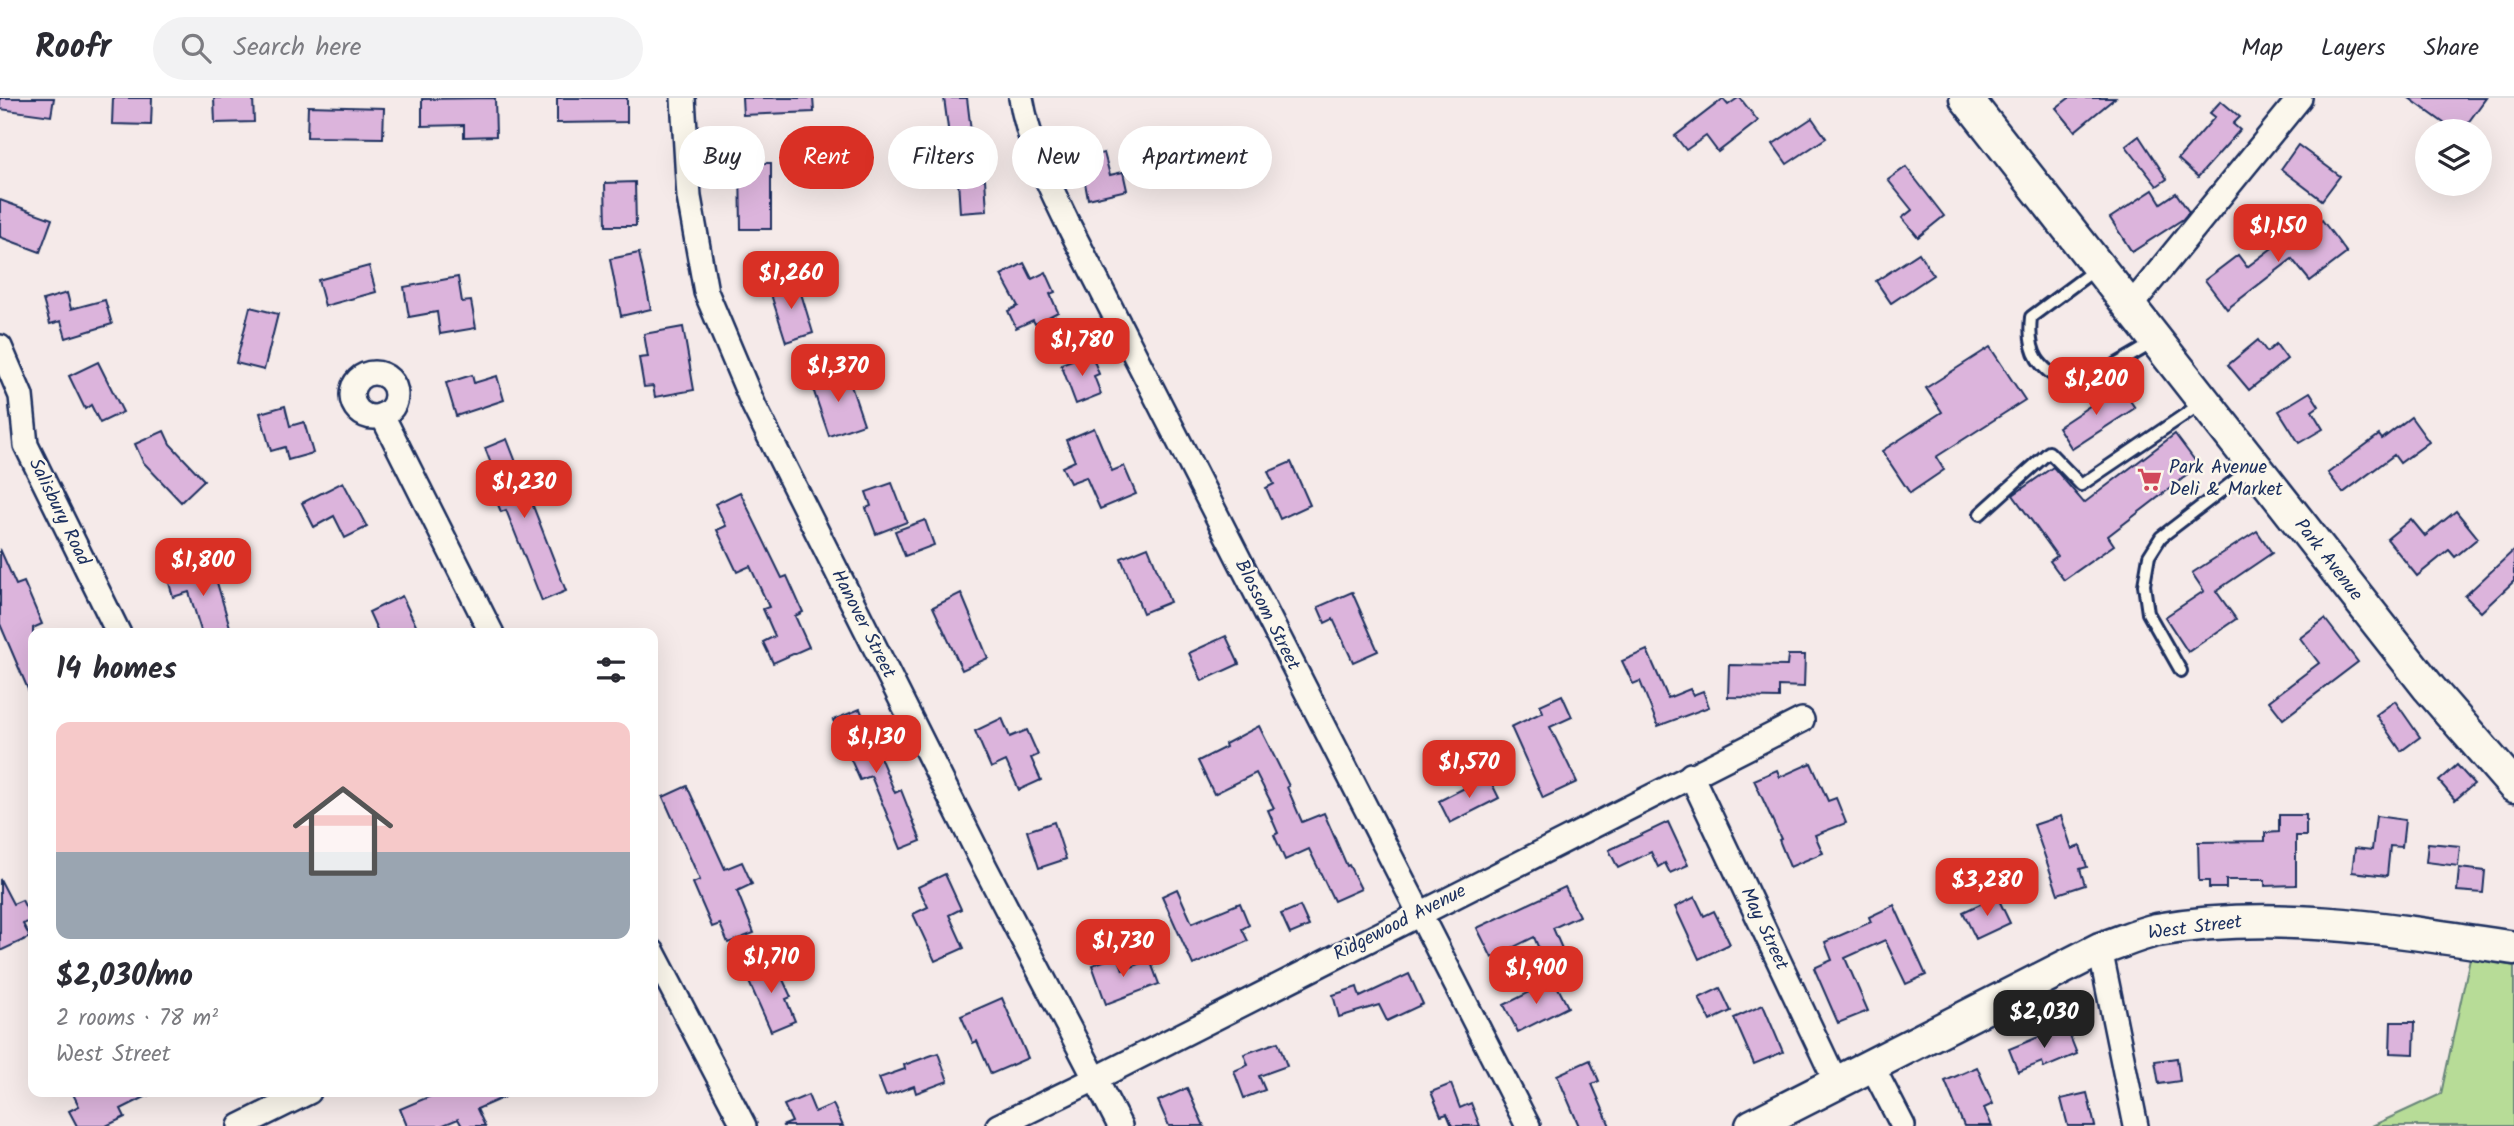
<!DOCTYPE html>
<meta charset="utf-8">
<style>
body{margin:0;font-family:Kalam,sans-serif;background:#f2f2f3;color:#2b2b33;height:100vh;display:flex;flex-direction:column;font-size:26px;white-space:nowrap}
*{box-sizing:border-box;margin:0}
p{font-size:23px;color:#7c7c81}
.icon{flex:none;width:38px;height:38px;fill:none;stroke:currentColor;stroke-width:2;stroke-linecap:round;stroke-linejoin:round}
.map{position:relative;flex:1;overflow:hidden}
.sheet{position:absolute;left:28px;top:530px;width:630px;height:469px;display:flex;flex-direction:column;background:#fff;border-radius:14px;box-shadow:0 7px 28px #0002}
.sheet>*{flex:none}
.guide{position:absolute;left:679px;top:28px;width:665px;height:63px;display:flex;gap:14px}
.tools{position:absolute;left:2415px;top:21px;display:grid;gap:14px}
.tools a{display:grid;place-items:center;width:77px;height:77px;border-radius:50%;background:#fff;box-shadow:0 7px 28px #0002;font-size:35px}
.price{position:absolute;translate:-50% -60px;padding:0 16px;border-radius:14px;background:#d93025;color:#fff;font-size:23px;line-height:46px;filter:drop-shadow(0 2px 4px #0008)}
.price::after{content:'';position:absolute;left:50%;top:42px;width:21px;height:16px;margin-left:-10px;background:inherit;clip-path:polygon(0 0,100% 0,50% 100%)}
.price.on{background:#222;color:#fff}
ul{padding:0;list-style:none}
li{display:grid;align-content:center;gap:14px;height:371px;padding:0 28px}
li+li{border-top:2px solid #e1e1e2}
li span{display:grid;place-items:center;height:217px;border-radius:14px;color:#555}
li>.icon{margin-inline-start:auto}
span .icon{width:126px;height:126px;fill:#fffc;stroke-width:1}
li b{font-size:30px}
h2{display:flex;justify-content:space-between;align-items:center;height:84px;padding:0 28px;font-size:30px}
.chip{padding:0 24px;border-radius:32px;background:#fff;box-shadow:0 7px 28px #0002;font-size:24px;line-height:63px}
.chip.on{background:#d93025;color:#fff}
header{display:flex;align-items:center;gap:42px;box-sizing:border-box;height:98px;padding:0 35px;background:#fff;border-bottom:2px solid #e1e1e2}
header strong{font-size:33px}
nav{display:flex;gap:38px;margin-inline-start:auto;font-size:24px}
.search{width:490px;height:63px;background:#f2f2f3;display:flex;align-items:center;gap:18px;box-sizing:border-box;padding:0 24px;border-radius:38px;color:#7c7c81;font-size:26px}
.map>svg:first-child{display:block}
</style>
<header>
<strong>Roofr</strong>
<div class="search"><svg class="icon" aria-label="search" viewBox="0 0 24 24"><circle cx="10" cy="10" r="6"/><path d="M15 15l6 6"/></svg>Search here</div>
<nav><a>Map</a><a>Layers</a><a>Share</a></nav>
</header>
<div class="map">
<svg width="2514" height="1028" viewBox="0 0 2514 1028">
<rect width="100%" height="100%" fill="#f5eae9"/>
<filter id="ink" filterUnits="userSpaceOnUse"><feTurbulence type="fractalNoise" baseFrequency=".0143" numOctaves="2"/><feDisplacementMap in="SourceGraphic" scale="14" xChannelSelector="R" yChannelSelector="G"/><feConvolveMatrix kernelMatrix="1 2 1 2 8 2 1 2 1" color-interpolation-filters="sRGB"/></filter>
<g filter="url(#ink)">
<polygon fill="#b7dc97" stroke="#69867a" stroke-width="2" points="2470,860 2514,868 2514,1028 2372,1028 2441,996"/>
<g fill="#dcb4dc" stroke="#1b2f5e" stroke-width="2">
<polygon points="0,0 54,0 51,18 0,11"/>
<polygon points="113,0 152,0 151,27 112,26"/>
<polygon points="214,0 253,0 254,24 215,25"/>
<polygon points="495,0 496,38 464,39 464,27 422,28 422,1"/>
<polygon points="557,0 627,0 627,24 557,25"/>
<polygon points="742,0 813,0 814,14 743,17"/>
<polygon points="944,0 967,0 973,50 951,53"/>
<polygon points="1738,0 1740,0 1758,23 1718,54 1706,38 1686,52 1675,38 1723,1 1728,7"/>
<polygon points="2069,0 2115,0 2075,33 2056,10"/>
<polygon points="2409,0 2486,0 2462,33 2455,33"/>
<polygon points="2221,3 2240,19 2233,26 2240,32 2198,79 2178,61 2215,19 2210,15"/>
<polygon points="308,8 384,10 383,40 307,39"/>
<polygon points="1812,20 1826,40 1787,66 1773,46"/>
<polygon points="2139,38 2167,81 2157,88 2126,48"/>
<polygon points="2298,47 2340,78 2322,102 2281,71"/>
<polygon points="1104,55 1110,77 1123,74 1127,92 1088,101 1085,85 1072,87 1066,64"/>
<polygon points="740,65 771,65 771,131 741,131"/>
<polygon points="1906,69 1944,118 1918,139 1902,120 1912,112 1888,82"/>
<polygon points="985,81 987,113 960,115 958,82"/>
<polygon points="635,84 636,128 606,128 605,85"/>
<polygon points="2153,92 2161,105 2176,95 2189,114 2183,121 2132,154 2110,120"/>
<polygon points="0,102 52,121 40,154 0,139"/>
<polygon points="2322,122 2347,155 2310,183 2292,161 2227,211 2205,182 2238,157 2247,169 2288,138 2293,144"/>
<polygon points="639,155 651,211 621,218 610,161"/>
<polygon points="1919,155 1933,177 1891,205 1876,183"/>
<polygon points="1024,165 1032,181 1046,174 1055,194 1050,196 1058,214 1035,226 1033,222 1016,230 1008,213 1018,208 1001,177"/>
<polygon points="369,168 376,194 325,208 318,182"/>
<polygon points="458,179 462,204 471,203 476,230 440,236 437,214 409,219 404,189"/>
<polygon points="797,182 813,235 786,244 769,190"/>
<polygon points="67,195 71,211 105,202 112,226 66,240 61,223 50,226 43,202"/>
<polygon points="250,209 278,216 264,272 236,265"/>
<polygon points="683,229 694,292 655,299 653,288 644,289 639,260 648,259 644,236"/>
<polygon points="2258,242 2267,254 2276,246 2287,261 2249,292 2228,267"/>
<polygon points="1990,249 2025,302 1936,359 1944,372 1910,395 1882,353 1942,314 1926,290"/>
<polygon points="1091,255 1099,276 1094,278 1101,296 1076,306 1061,266"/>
<polygon points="98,264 123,314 100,325 91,307 85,311 69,278"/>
<polygon points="846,273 864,326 829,338 811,285"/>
<polygon points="472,277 474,285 497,278 504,302 456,318 446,285"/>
<polygon points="2120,288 2135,310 2072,351 2058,329"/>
<polygon points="2310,294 2319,308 2312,313 2323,331 2299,345 2279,313"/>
<polygon points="285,308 290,328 304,324 313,355 288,362 285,349 271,353 260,315"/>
<polygon points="2411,319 2429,344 2400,365 2394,357 2343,395 2328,375 2379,337 2382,341"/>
<polygon points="1094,330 1112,373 1124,368 1136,396 1100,411 1086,379 1070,385 1062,369 1075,363 1066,342"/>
<polygon points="164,333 170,346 204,382 181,404 143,364 135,346"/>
<polygon points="2175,336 2199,368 2108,438 2114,447 2064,482 2050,463 2057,458 2013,397 2053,369 2084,405"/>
<polygon points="507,341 566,493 542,503 506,412 501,414 488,382 496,379 485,350"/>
<polygon points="1291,364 1310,407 1280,421 1266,390 1274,386 1268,374"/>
<polygon points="343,384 367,429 345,440 334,418 314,429 302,405"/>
<polygon points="892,385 907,424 876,436 866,410 871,408 866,394"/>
<polygon points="740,394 782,480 787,478 803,514 795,518 809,549 773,565 763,544 775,538 763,511 769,509 750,468 737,474 717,432 726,428 715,406"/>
<polygon points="2456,413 2478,440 2455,459 2449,452 2417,478 2387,441 2411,421 2425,438"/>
<polygon points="925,422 934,447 905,458 895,433"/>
<polygon points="2257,433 2272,455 2216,493 2236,521 2188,554 2165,519 2204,493 2192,475"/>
<polygon points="1148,449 1170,504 1143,515 1121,460"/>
<polygon points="0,451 16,487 24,484 42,526 33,530 33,603 0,526"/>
<polygon points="2514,452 2514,483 2481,514 2465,498"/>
<polygon points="211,464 232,536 202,536 189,494 173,499 167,478"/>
<polygon points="1352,494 1378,553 1353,564 1333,521 1325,525 1318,509"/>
<polygon points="961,495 988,560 962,572 933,509"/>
<polygon points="402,498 420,536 379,536 369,514"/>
<polygon points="2325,521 2358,564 2283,621 2269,603 2319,565 2300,540"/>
<polygon points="1226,538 1239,566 1202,583 1189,555"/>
<polygon points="1647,552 1668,600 1690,591 1693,597 1703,593 1709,609 1658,628 1640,583 1633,586 1622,563"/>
<polygon points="1788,557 1805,557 1804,589 1779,588 1779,600 1728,599 1729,567 1787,568"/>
<polygon points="1562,597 1572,619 1550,629 1577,684 1543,700 1511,629 1543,614 1540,607"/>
<polygon points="2395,603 2420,639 2401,653 2376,617"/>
<polygon points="860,611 895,695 901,692 921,743 901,751 871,678 860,682 833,622"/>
<polygon points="1002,620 1010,639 1027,632 1038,657 1031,660 1041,682 1019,692 1006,663 991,670 975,633"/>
<polygon points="1259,628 1289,688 1287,689 1302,724 1324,715 1347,768 1349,767 1361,791 1334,803 1309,751 1285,762 1274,737 1278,735 1268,712 1274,710 1256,675 1214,696 1198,663 1226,649 1225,646"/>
<polygon points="1811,665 1828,703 1836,700 1846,725 1815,737 1823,755 1790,769 1779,742 1781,741 1754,682 1777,672 1780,679"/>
<polygon points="2457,667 2474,686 2455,702 2439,683"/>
<polygon points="1488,678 1499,700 1450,725 1439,703"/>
<polygon points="687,688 725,771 742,764 752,786 737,793 754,835 728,845 720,826 712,829 693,785 700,782 663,699"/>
<polygon points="2279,717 2306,717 2306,738 2296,738 2296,787 2265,788 2265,782 2226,782 2226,790 2209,790 2209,783 2199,783 2198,744 2265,743 2265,735 2279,734"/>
<polygon points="2061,718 2072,751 2080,748 2087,769 2080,771 2085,787 2058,796 2034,727"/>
<polygon points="2376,718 2405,722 2402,749 2390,748 2387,778 2352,774 2355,750 2372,752"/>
<polygon points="1054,724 1066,761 1039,770 1027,733"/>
<polygon points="1668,724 1688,767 1670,775 1665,765 1658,769 1651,754 1618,770 1609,752"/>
<polygon points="2428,745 2460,748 2458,768 2426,764"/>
<polygon points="2459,770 2485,773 2483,795 2457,793"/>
<polygon points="945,776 961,811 949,817 964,850 935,863 913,816 928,809 918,789"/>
<polygon points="0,781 13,806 22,802 32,822 23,826 30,839 0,853"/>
<polygon points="1565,789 1579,818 1553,830 1570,869 1550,877 1534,839 1492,860 1477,830"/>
<polygon points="1177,791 1192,825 1240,805 1249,827 1242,831 1248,843 1193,867 1162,798"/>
<polygon points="1997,798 2010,825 1976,841 1963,814"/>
<polygon points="1695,799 1704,818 1714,813 1730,846 1699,861 1675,809"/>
<polygon points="1894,807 1926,877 1906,886 1885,842 1845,860 1868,913 1838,925 1814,870 1832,862 1825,844 1871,824 1869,819"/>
<polygon points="1300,808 1309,828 1290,836 1281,816"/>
<polygon points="1118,858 1123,872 1150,862 1159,886 1106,906 1092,867"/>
<polygon points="774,862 791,899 786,901 795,923 771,933 745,875"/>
<polygon points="1409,876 1423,906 1387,923 1379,907 1339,919 1333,897 1357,889 1360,899"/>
<polygon points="1554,882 1568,909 1518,934 1504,907"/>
<polygon points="1720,890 1731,913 1710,923 1699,900"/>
<polygon points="1002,900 1028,960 991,976 977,943 973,945 961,918"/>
<polygon points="1763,907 1783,954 1754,966 1734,920"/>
<polygon points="2391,924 2415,924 2414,956 2390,955"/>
<polygon points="2066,928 2077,956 2044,970 2042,964 2018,974 2009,951"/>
<polygon points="1278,944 1287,968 1259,978 1265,992 1244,1000 1234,973 1248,967 1244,956"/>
<polygon points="938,955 948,983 916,995 914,988 886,998 879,980 905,971 904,967"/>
<polygon points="2177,960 2180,983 2159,986 2155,963"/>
<polygon points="1590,962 1599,983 1592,986 1610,1028 1579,1028 1557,977"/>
<polygon points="1977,969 1993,1006 1984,1010 1992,1028 1964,1028 1945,983"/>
<polygon points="1451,986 1460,1010 1471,1005 1480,1028 1452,1028 1447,1016 1441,1018 1431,994"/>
<polygon points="1187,990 1204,1028 1169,1028 1158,1003"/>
<polygon points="72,994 155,994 121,1011 125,1019 106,1028 77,1028 69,1013 79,1008"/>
<polygon points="440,994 516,994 477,1011 485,1028 462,1028 458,1021 441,1028 407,1028 400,1011"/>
<polygon points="2087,995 2095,1028 2068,1028 2061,1001"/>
<polygon points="808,997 815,1014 833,1006 843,1028 782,1028 792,1024 784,1007"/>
</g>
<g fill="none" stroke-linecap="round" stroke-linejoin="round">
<defs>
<g id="lane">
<path d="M2097,170l-66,49c-4,39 8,50 39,70l26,-11 57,-33"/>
<polyline points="1980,416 2049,354 2081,387 2202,305"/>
<polyline points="2181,573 2148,515 2144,487 2149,458 2161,439 2251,370"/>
</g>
<g id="street">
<polyline points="683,0 689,99 706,194 754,308 985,769 1120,1028"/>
<path d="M1021,0c8,46 27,85 47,126l460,902"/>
<polyline points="2129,210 2300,0"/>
<polyline points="0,249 21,298 26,347 119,536"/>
<circle cx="374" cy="297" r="22"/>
<polyline points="382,317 492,536"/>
<polyline points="1691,677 1836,984"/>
<polyline points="2100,851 2136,1028"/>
<polyline points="653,854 744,1028"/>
<polyline points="1872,968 1903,1028"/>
<polyline points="240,1028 309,994"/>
<polyline points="998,1028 1095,981 1802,622"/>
</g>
<g id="secondary">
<polyline points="1966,0 2429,590 2514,688"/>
<path d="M1752,1028l348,-177c19,-6 38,-15 57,-19 118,-21 239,0 357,18"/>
</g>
</defs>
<use href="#lane" stroke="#1b2f5e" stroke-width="16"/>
<use href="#street" stroke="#1b2f5e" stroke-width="28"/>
<use href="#secondary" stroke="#1b2f5e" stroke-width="37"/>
<use href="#lane" stroke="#fbf7ec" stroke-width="10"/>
<use href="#street" stroke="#fbf7ec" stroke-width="23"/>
<use href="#secondary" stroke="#fbf7ec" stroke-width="32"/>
</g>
</g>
<defs>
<symbol id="supermarket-bare" viewBox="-9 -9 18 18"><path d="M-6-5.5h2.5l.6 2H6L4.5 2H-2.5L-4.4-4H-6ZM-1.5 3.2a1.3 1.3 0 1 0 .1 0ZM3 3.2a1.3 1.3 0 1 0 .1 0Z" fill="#d1495b" stroke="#fbf7ec" stroke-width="2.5" paint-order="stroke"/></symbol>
</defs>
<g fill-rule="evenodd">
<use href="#supermarket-bare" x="2132" y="364" width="35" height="35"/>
</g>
<g text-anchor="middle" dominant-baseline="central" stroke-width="5" stroke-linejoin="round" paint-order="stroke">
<g font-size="19" fill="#1b2f5e" stroke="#fbf7ec" text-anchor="start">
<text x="2169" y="370">Park Avenue<tspan x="2169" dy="22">Deli &amp; Market</tspan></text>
</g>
<g font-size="19" fill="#1b2f5e" stroke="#fbf7ec">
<text transform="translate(59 414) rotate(64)">Salisbury Road</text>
<text transform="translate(2328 462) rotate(52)">Park Avenue</text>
<text transform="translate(1267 517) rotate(63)">Blossom Street</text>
<text transform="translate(863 526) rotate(63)">Hanover Street</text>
<text transform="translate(1400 825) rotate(-27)">Ridgewood Avenue</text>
<text transform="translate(2195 830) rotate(-7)">West Street</text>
<text transform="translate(1764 831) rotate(65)">May Street</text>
</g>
</g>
</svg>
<div class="tools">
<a><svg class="icon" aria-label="layers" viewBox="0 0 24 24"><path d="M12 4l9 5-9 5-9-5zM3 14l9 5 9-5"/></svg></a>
</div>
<b class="price" style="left:2278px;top:166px">$1,150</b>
<b class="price" style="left:791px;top:213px">$1,260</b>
<b class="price" style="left:1082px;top:280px">$1,780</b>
<b class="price" style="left:838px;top:306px">$1,370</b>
<b class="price" style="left:2096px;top:319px">$1,200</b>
<b class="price" style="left:524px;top:422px">$1,230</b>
<b class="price" style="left:203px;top:500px">$1,800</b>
<b class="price" style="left:876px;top:677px">$1,130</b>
<b class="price" style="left:1469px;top:702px">$1,570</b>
<b class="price" style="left:1987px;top:820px">$3,280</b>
<b class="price" style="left:1123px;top:881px">$1,730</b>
<b class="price" style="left:771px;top:897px">$1,710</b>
<b class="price" style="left:1536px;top:908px">$1,900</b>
<b class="price on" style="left:2044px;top:952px">$2,030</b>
<div class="guide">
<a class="chip">Buy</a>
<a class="chip on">Rent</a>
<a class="chip">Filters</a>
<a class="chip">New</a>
<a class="chip">Apartment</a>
</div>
<section class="sheet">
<h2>14 homes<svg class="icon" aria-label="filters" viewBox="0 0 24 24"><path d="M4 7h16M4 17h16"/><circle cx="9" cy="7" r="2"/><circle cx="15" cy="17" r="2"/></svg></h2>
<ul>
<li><span style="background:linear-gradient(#f6c9c9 60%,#9aa5b1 0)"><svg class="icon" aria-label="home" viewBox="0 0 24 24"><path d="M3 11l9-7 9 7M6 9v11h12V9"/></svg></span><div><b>$2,030/mo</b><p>2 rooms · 78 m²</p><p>West Street</p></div></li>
</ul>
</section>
</div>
